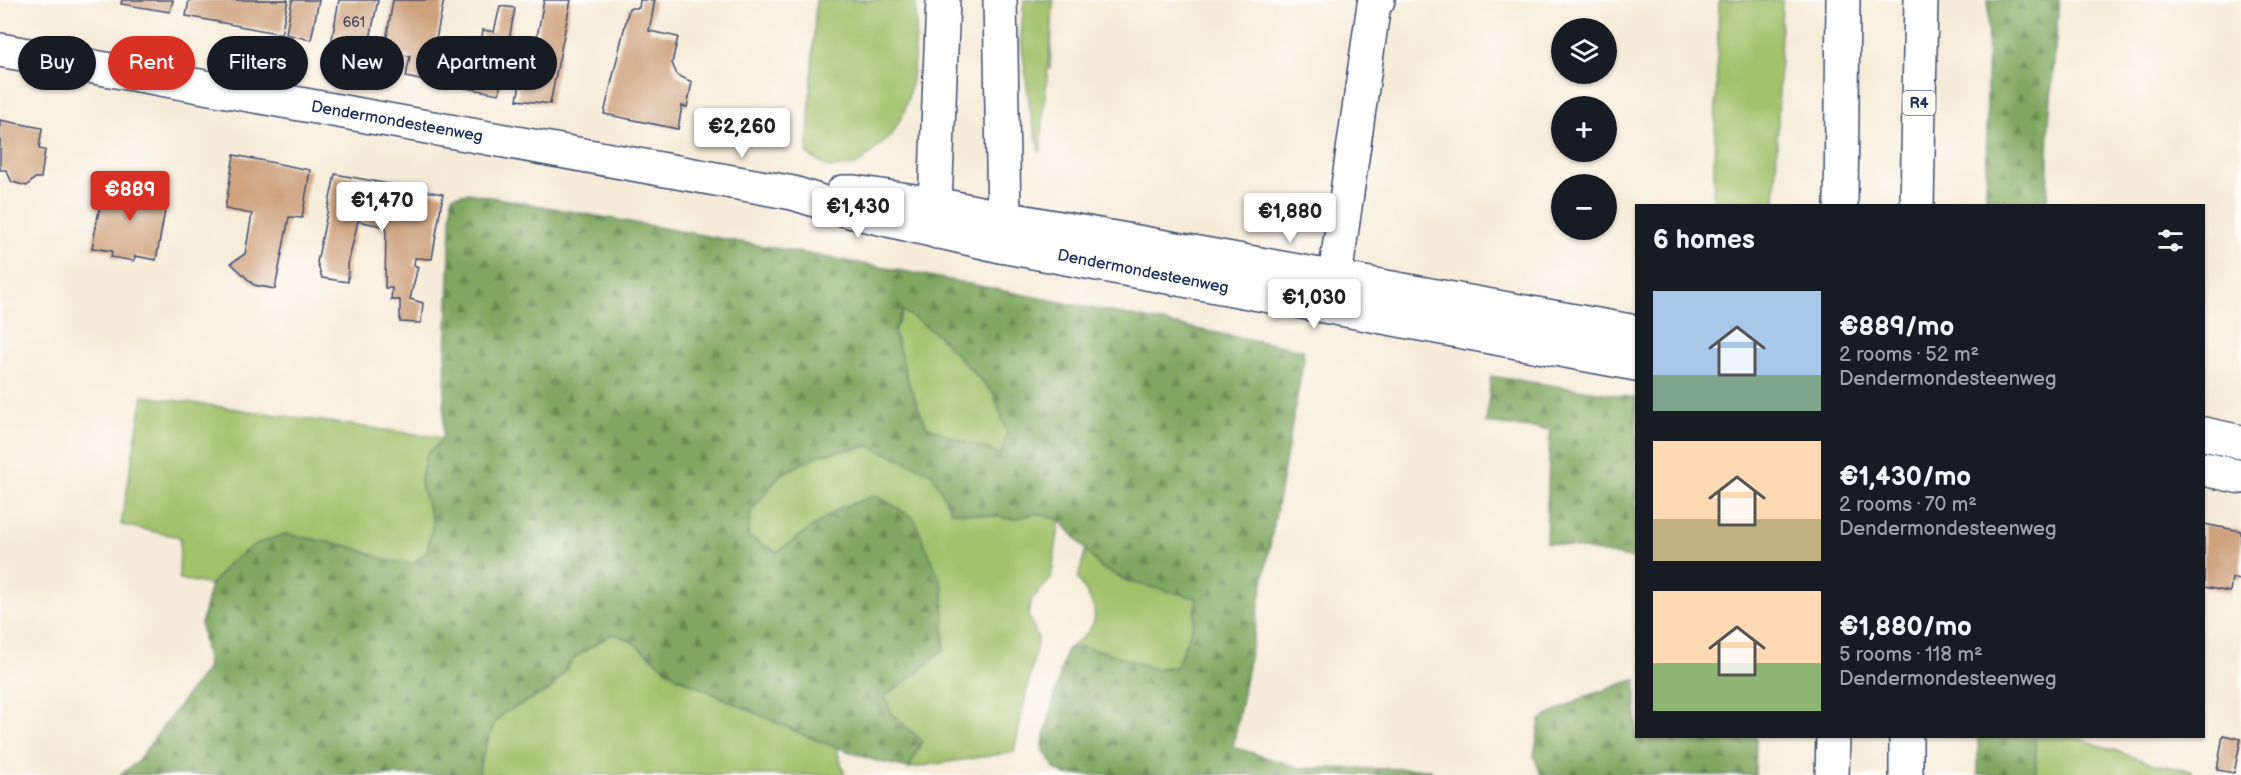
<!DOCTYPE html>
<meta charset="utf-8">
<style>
body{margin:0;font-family:"Balsamiq Sans",sans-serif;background:#242831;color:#f1f3f6;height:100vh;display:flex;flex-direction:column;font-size:22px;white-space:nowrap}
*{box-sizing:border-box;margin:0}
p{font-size:20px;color:#9ea1a6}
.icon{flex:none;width:33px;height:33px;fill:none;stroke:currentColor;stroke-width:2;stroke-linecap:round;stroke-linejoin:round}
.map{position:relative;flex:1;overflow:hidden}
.side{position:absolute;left:1635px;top:204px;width:570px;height:534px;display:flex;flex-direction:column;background:#171b24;border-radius:0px;box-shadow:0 2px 4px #0004}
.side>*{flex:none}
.banner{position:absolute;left:18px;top:36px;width:570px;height:54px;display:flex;gap:12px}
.fabs{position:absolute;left:1551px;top:18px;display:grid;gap:12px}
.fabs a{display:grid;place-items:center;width:66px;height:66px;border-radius:50%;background:#171b24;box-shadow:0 2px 4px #0004;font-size:30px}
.price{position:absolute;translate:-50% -51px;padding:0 14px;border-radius:6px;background:#fff;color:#222;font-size:20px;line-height:39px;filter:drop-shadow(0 2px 3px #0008)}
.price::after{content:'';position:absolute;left:50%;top:36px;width:18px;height:14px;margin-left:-9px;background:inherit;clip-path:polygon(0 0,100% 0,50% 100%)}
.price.on{background:#d93025;color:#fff}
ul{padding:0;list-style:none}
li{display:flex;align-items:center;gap:18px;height:150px;padding:0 18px}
li span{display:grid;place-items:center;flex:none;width:168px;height:120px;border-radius:0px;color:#555}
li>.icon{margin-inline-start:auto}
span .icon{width:72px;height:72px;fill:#fffc;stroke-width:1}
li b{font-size:26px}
h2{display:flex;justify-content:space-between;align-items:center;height:72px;padding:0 18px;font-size:26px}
.tag{padding:0 21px;border-radius:27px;background:#171b24;box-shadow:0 2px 4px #0004;font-size:21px;line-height:54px}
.tag.on{background:#d93025;color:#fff}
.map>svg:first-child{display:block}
</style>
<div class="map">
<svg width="2241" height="775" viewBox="0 0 2241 775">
<defs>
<pattern id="forest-firs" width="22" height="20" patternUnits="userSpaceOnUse" patternTransform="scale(1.5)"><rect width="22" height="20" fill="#80a75e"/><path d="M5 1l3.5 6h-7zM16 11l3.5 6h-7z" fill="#688851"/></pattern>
</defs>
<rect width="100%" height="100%" fill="#fdfcf7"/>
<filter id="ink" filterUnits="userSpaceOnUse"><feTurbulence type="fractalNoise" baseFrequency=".0167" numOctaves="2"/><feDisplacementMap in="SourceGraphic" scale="12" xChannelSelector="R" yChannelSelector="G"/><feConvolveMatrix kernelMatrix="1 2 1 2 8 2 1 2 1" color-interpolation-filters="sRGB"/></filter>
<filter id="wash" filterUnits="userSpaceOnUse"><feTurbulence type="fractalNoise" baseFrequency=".008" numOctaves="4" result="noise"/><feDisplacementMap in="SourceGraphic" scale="24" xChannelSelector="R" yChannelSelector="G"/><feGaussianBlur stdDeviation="1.35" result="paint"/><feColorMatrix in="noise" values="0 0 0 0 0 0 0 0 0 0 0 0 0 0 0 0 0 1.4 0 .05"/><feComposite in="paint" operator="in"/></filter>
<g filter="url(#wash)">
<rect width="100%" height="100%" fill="#f6ebd8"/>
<g fill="#a1c16a" stroke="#5e7864" stroke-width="1.5">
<polygon points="816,0 916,0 916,36 912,80 905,110 892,135 857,165 829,168 807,154"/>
<polygon points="1024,0 1053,0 1050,70 1051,34 1040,153 1030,109 1021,38"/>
<polygon points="1719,0 1782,0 1775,205 1713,205"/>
<polygon points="903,311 938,335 994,394 1007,433 1001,454 953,438 926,426 909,384 894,331"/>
<polygon points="143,396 443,438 426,456 420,482 433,523 427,552 412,564 389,561 349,546 285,534 256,544 229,563 211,585 179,579 180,537 121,525"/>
<polygon points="870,446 932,473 952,511 1015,519 1037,513 1060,520 1051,579 1031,600 1028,615 1038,638 1014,752 909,768 922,741 891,713 885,696 915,675 944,649 943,587 840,508 777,552 748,537 751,511 780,475 818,455"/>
<path d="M1086,549l15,19 29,14 67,16 -4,27 -17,42 -24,1 -50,-17 -21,-4 -15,3c36,-25 36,-35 12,-71z"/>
<polygon points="613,633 631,641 675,676 808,737 836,747 845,775 479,775 480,763 494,724 504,713 551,689 575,657"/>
<polygon points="2035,737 2076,737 2153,764 2191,770 2191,775 2036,775"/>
</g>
<g fill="url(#forest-firs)" stroke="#4e6b5e" stroke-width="1.5" fill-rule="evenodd">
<polygon points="1988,0 2059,0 2049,122 2047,205 1986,205"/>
<path d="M468,193l446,80 389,77 1,9 -71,388 67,21 131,1 2,6h-367l-11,-6 -13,-22 24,-97 15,-3 21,4 50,17 24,-1 17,-42 4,-27 -67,-16 -29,-14 -41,-48 -23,-7 -22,6 -64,-8 -19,-38 -62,-27 -52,9 -38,20 -29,36 -3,26 29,15 63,-44 36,-13 38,23 29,69 1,62 -29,26 -30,21 6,17 31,28 -13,27 -33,-7 -68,-24 -133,-61 -44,-35 -18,-8 -38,24 -24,32 -47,24 -10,11 -14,39 -1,12h-360l17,-12 72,-96 -7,-43 10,-39 18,-22 27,-19 29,-10 64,12 40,15 23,3 15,-12 6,-29 -13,-40 6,-27 17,-18 9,-242zM903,311l35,24 56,59 13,39 -6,21 -48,-16 -27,-12 -17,-42 -15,-53z"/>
<polygon points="1491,376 1636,398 1636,559 1546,542 1550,430 1486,423"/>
<polygon points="1636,679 1636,736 1756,737 1755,775 1541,775 1534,756 1540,720 1584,697"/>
<polygon points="1978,737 2035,737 2036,775 1978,775"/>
</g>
<g id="blocks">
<g fill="#cea07b">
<polygon points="122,0 173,0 170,12 121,4"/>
<polygon points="189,0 288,0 281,34 186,16"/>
<polygon points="292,0 319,0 311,40 286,34"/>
<polygon points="339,0 378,0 368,49 331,44"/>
<polygon points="393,0 444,0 436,39 441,40 433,83 406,77 410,56 384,53"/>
<polygon points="544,0 571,0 550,104 517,100 526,51 537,37"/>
<polygon points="640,0 655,0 649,31 678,37 672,63 677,75 692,82 687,107 682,106 678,129 604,114 629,8 639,8"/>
<polygon points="500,6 515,8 499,94 460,87 467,47 480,51 483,30 494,32"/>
<polygon points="0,120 42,128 39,149 45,150 41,178 35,178 27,186 12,182 6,170 0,170"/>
<polygon points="234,155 310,170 302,218 289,217 275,289 254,285 231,263 245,254 252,214 225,209"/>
<polygon points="335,174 443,194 432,259 415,258 414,265 418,267 410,299 423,303 421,323 400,322 400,300 391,300 392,288 385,288 386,227 358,221 348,264 348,282 322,278 317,262"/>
<polygon points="104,183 168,194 156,260 135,256 134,261 111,257 112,251 92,248"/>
<polygon points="2204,524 2241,531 2241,580 2232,578 2230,592 2204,587"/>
<polygon points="2223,735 2241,739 2234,773 2217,770"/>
</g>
</g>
</g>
<g filter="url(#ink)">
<use href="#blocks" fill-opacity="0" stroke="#3c4b70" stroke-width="1.5"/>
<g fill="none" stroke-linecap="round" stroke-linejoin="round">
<defs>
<polyline id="minor" points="1335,277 1374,4 1378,0"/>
<g id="major">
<polyline points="0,50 793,193 853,212 1001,246 1636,364"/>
<polyline points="843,192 854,192 935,204 1004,218 1636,332"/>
<polyline points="2204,434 2241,442"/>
<polyline points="2204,469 2241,477"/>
</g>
<g id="highway">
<polyline points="1000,0 1004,218 1001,246"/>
<polyline points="1841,206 1843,0"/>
<polyline points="1917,206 1921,0"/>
<polyline points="937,232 935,204 943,0"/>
<polyline points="1832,775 1833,736"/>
<polyline points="1906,775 1906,736"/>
</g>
</defs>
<use href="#minor" stroke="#3c4b70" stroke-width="36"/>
<use href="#major" stroke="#3c4b70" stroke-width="36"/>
<use href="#highway" stroke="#3c4b70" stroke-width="36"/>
<use href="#minor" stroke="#fff" stroke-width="33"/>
<use href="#major" stroke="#fff" stroke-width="33"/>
<use href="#highway" stroke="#fff" stroke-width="33"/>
</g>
</g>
<g text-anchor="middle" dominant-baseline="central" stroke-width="6" stroke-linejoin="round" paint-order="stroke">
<g font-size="14" fill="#484b65">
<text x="354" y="22">661</text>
</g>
<rect fill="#fdfcf7" stroke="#5f6c8c" stroke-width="1.5" x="1902.5" y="91" width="33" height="24" rx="4.5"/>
<g font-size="15" font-weight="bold" fill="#1b2f5e">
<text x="1919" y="103">R4</text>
</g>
<g font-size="16" fill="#1b2f5e" stroke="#fdfcf7">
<text transform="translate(397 122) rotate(10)">Dendermondesteenweg</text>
<text transform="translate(1143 272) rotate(11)">Dendermondesteenweg</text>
</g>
</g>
</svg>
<div class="fabs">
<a><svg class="icon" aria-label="layers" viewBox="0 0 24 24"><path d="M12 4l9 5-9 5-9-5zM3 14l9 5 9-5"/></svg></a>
<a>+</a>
<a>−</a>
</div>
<b class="price" style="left:742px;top:159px">€2,260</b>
<b class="price on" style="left:130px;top:222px">€889</b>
<b class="price" style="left:382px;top:233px">€1,470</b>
<b class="price" style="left:858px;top:239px">€1,430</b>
<b class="price" style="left:1290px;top:244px">€1,880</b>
<b class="price" style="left:1314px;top:330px">€1,030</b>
<div class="banner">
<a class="tag">Buy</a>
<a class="tag on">Rent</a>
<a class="tag">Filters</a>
<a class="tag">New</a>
<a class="tag">Apartment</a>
</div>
<section class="side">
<h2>6 homes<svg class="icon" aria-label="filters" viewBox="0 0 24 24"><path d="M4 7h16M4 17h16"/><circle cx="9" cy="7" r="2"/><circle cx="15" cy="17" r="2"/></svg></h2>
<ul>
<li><span style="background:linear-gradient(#a9c7e8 70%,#7fa58c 0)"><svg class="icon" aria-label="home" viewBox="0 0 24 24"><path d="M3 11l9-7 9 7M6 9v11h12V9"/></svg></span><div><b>€889/mo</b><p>2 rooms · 52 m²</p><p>Dendermondesteenweg</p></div></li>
<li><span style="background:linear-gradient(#ffd9b3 65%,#c2b280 0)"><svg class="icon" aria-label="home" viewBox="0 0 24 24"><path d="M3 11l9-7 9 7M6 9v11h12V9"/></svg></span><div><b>€1,430/mo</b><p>2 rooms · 70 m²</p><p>Dendermondesteenweg</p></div></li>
<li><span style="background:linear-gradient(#ffd9b3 60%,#8fb573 0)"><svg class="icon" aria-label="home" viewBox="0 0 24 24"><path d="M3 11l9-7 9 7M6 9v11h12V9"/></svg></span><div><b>€1,880/mo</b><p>5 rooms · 118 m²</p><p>Dendermondesteenweg</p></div></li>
</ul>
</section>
</div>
